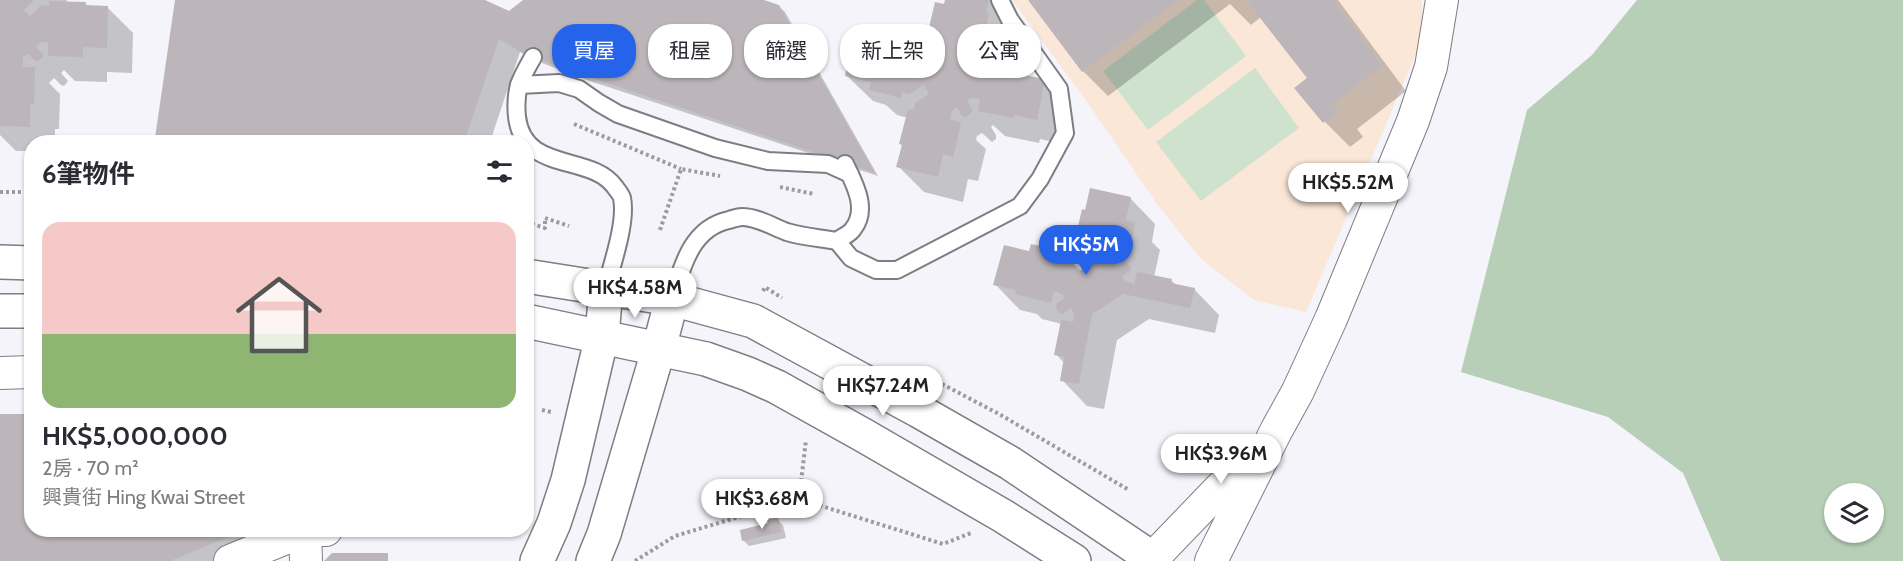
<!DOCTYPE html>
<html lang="zh-TW">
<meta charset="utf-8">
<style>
body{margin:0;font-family:Cabin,"Noto Sans TC",sans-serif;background:#f2f2f3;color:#2b2b33;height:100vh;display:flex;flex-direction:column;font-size:22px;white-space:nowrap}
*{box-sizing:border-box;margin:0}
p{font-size:20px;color:#7c7c81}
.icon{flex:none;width:33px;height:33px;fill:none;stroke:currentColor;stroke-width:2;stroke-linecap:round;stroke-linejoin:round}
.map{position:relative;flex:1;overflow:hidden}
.side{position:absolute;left:24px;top:135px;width:510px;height:402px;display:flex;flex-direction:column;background:#fff;border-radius:24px;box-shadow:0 2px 4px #0004}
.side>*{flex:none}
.top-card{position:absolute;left:552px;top:24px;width:570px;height:54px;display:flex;gap:12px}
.buttons{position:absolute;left:1824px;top:483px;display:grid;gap:12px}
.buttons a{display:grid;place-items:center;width:60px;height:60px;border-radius:50%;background:#fff;box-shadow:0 2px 4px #0004;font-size:30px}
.price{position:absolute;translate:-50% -51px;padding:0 14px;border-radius:21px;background:#fff;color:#222;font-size:20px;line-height:39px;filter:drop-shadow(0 2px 3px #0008)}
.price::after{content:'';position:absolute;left:50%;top:36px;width:18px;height:14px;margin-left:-9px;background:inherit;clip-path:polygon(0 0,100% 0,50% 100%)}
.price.current{background:#2563eb;color:#fff}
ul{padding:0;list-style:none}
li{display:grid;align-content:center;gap:12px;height:318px;padding:0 18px}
li span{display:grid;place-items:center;height:186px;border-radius:18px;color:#555}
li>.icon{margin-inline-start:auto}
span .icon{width:108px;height:108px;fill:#fffc;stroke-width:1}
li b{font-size:26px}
h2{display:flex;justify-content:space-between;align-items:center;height:72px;padding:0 18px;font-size:26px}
.tag{padding:0 21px;border-radius:24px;background:#fff;box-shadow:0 2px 4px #0004;font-size:21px;line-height:54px}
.tag.current{background:#2563eb;color:#fff}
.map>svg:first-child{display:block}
</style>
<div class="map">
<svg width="1903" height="561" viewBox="0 0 1903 561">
<rect width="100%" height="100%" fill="#f4f4fa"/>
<polygon fill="#fbe7d7" points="1012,0 1422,0 1422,40 1306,312 1254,300 1201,259 1157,204 1083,96"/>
<g fill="#cee2ce">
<polygon points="1197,0 1204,0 1246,56 1148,130 1103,71"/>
<polygon points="1255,68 1299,128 1201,201 1156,142"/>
</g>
<path fill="#b7ceb7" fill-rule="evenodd" d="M1637,0h266v561h-182l-38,-88 -75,-56 -147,-45 66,-262 65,-55zM1834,494h40v38h-40z"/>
<g fill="#0003">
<polygon points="0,0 67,0 66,3 85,3 88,6 107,7 133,33 132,73 107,72 107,82 75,81 64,70 61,73 68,81 64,86 61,85 54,78 49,83 60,94 59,129 55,129 55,142 32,142 32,151 16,151 0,135"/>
<polygon points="177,0 482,0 509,12 526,0 759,0 778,6 785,12 878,176 587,80 534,60 520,52 490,142 159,142 156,138"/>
<polygon points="947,0 999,0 1016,17 1011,37 1014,40 1008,64 1019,67 1030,77 1044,80 1070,106 1063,144 1040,139 1039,143 1005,136 993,125 991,127 996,135 996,139 992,142 982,133 977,136 976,140 986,149 978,181 968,179 963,202 924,192 898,166 908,118 897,115 886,105 873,101 847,76 913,48 924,59 927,43 935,50 940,47 929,36 945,6"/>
<polygon points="1030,0 1338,0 1406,91 1357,129 1363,137 1350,147 1325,122 1309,78 1261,17 1251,25 1230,4 1108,96 1083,71"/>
<polygon points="1130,198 1155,224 1152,242 1160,250 1154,277 1172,281 1177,286 1194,289 1219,315 1215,333 1149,319 1117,340 1104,409 1087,406 1062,380 1064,363 1056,354 1062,324 1042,319 1037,314 1020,310 995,284 1030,253 1062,252 1081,271 1088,267 1080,248 1076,244"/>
<polygon points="0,416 32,530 284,530 220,561 0,561"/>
<polygon points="777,519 783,525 786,538 749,546 743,540"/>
</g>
<g fill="#bcb6ba">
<polygon points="0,0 34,0 24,10 30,16 42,5 49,6 49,1 86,2 85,5 108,6 107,48 83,47 83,57 48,56 48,42 41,42 36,47 43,54 43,57 38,61 34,60 28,54 23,57 23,67 35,67 34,104 30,104 30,127 0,126"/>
<polygon points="175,0 485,0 509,11 523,0 764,0 779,5 875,173 580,74 526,55 499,39 464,142 158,142 155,138"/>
<polygon points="945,0 989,0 986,12 989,13 981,48 976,47 975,54 961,63 966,71 979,62 987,65 988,59 1020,65 1019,74 1045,79 1037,120 1015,115 1013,118 978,111 980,99 971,98 967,101 972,109 971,113 966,117 962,116 957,107 952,111 950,119 961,123 953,157 943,154 938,177 896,167 902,145 899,144 908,109 913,110 916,102 929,94 924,85 909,94 902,92 901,98 869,90 871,82 845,76 854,36 877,41 878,38 913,46 911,58 920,60 924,56 920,48 921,44 926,41 928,42 933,49 939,46 941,39 927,36 935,2 944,4"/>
<polygon points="1028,0 1178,0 1082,72"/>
<polygon points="1246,0 1333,0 1382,65 1333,104 1339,112 1323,123 1294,88 1307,78"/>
<polygon points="1090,188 1131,197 1126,220 1135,223 1128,257 1115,254 1113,261 1117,266 1125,261 1131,267 1130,271 1122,276 1125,281 1134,284 1137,272 1172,279 1171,283 1195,288 1190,308 1123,294 1092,314 1079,384 1060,381 1064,357 1054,355 1061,320 1073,322 1074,314 1071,308 1062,314 1059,313 1056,308 1057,303 1065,298 1062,294 1054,291 1051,303 1015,294 1016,290 993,285 1004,245 1029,251 1031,244 1063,251 1062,257 1070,259 1078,272 1086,267 1078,253 1079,246 1074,244 1082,209 1085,210"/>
<polygon points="0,414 32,414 32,530 246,530 170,561 0,561"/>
<polygon points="778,517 781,532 742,541 740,530 768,523 767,520"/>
<polygon points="332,553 388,553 388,561 324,561"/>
</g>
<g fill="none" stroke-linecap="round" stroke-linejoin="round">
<defs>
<g id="lane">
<path d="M533,57c-5,9 -11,19 -14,28 -3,11 -3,22 -2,32 7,57 74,36 98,70 2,3 6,7 7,11 5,24 -10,66 -16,90"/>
<polyline points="519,85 559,83 579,89 599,103 618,114 715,148 768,161 828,164 850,174"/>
<polyline points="837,241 851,258 876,270 897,270 1020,206 1040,179 1065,133 1059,89 1010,20 1000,0"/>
<path d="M672,299c10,-32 19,-71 57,-79 4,-1 9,-3 13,-3 16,0 31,10 45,15 16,5 34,6 50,9 5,-4 13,-7 16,-12 16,-20 1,-46 -8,-65"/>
</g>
<g id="street">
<polyline points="0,373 32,372"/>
<polyline points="305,530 306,561"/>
<polyline points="230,561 305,530 326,530"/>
<polyline points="1150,561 1254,453"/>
<polyline points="1211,561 1276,431 1298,391 1331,319 1413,121 1431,67 1442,0"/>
</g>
<g id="secondary">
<polyline points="0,262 32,263"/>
<polyline points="526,276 672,299 753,321 919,411 1010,463 1156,561"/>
<polyline points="0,311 32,311"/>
<polyline points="526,321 706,359 748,374 777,387 863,435 1003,516 1074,561"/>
<polyline points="537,561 554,523 568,480 602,336 606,288"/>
<polyline points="593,561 604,534 659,348 672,299"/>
</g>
</defs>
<use href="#lane" stroke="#7d7e83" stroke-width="20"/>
<use href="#street" stroke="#7d7e83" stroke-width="34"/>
<use href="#secondary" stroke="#7d7e83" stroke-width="36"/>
<g stroke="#9c9ca0" stroke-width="4" stroke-dasharray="3 3" stroke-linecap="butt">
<polyline points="574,124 681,169"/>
<polyline points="780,187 814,194"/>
<polyline points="0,192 32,192"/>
<polyline points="526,222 545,228 545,218 569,226"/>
<polyline points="660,230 681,169 720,176"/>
<polyline points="763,291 765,287 782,298"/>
<polyline points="942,384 999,414 1129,490"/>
<polyline points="526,396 529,419 526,419"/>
<polyline points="542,410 551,412"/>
<polyline points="799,499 806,440"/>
<polyline points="635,561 675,536 799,499 943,544 971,533"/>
</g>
<use href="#lane" stroke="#fff" stroke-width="16"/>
<use href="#street" stroke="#fff" stroke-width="32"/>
<use href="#secondary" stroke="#fff" stroke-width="33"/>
</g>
</svg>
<div class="buttons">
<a><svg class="icon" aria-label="layers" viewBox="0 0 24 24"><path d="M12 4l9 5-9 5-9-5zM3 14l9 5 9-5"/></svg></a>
</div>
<b class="price" style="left:1348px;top:214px">HK$5.52M</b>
<b class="price current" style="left:1086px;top:276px">HK$5M</b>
<b class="price" style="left:635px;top:319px">HK$4.58M</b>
<b class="price" style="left:883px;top:417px">HK$7.24M</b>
<b class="price" style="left:1221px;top:485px">HK$3.96M</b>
<b class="price" style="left:762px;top:530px">HK$3.68M</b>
<div class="top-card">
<a class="tag current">買屋</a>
<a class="tag">租屋</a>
<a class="tag">篩選</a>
<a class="tag">新上架</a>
<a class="tag">公寓</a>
</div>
<section class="side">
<h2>6筆物件<svg class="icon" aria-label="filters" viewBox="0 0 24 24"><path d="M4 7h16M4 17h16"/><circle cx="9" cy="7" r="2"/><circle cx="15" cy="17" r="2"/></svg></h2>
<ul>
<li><span style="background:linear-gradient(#f6c9c9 60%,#8fb573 0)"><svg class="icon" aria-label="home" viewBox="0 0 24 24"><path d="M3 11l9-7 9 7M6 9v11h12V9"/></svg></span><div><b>HK$5,000,000</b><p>2房 · 70 m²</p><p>興貴街 Hing Kwai Street</p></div></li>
</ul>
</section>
</div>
